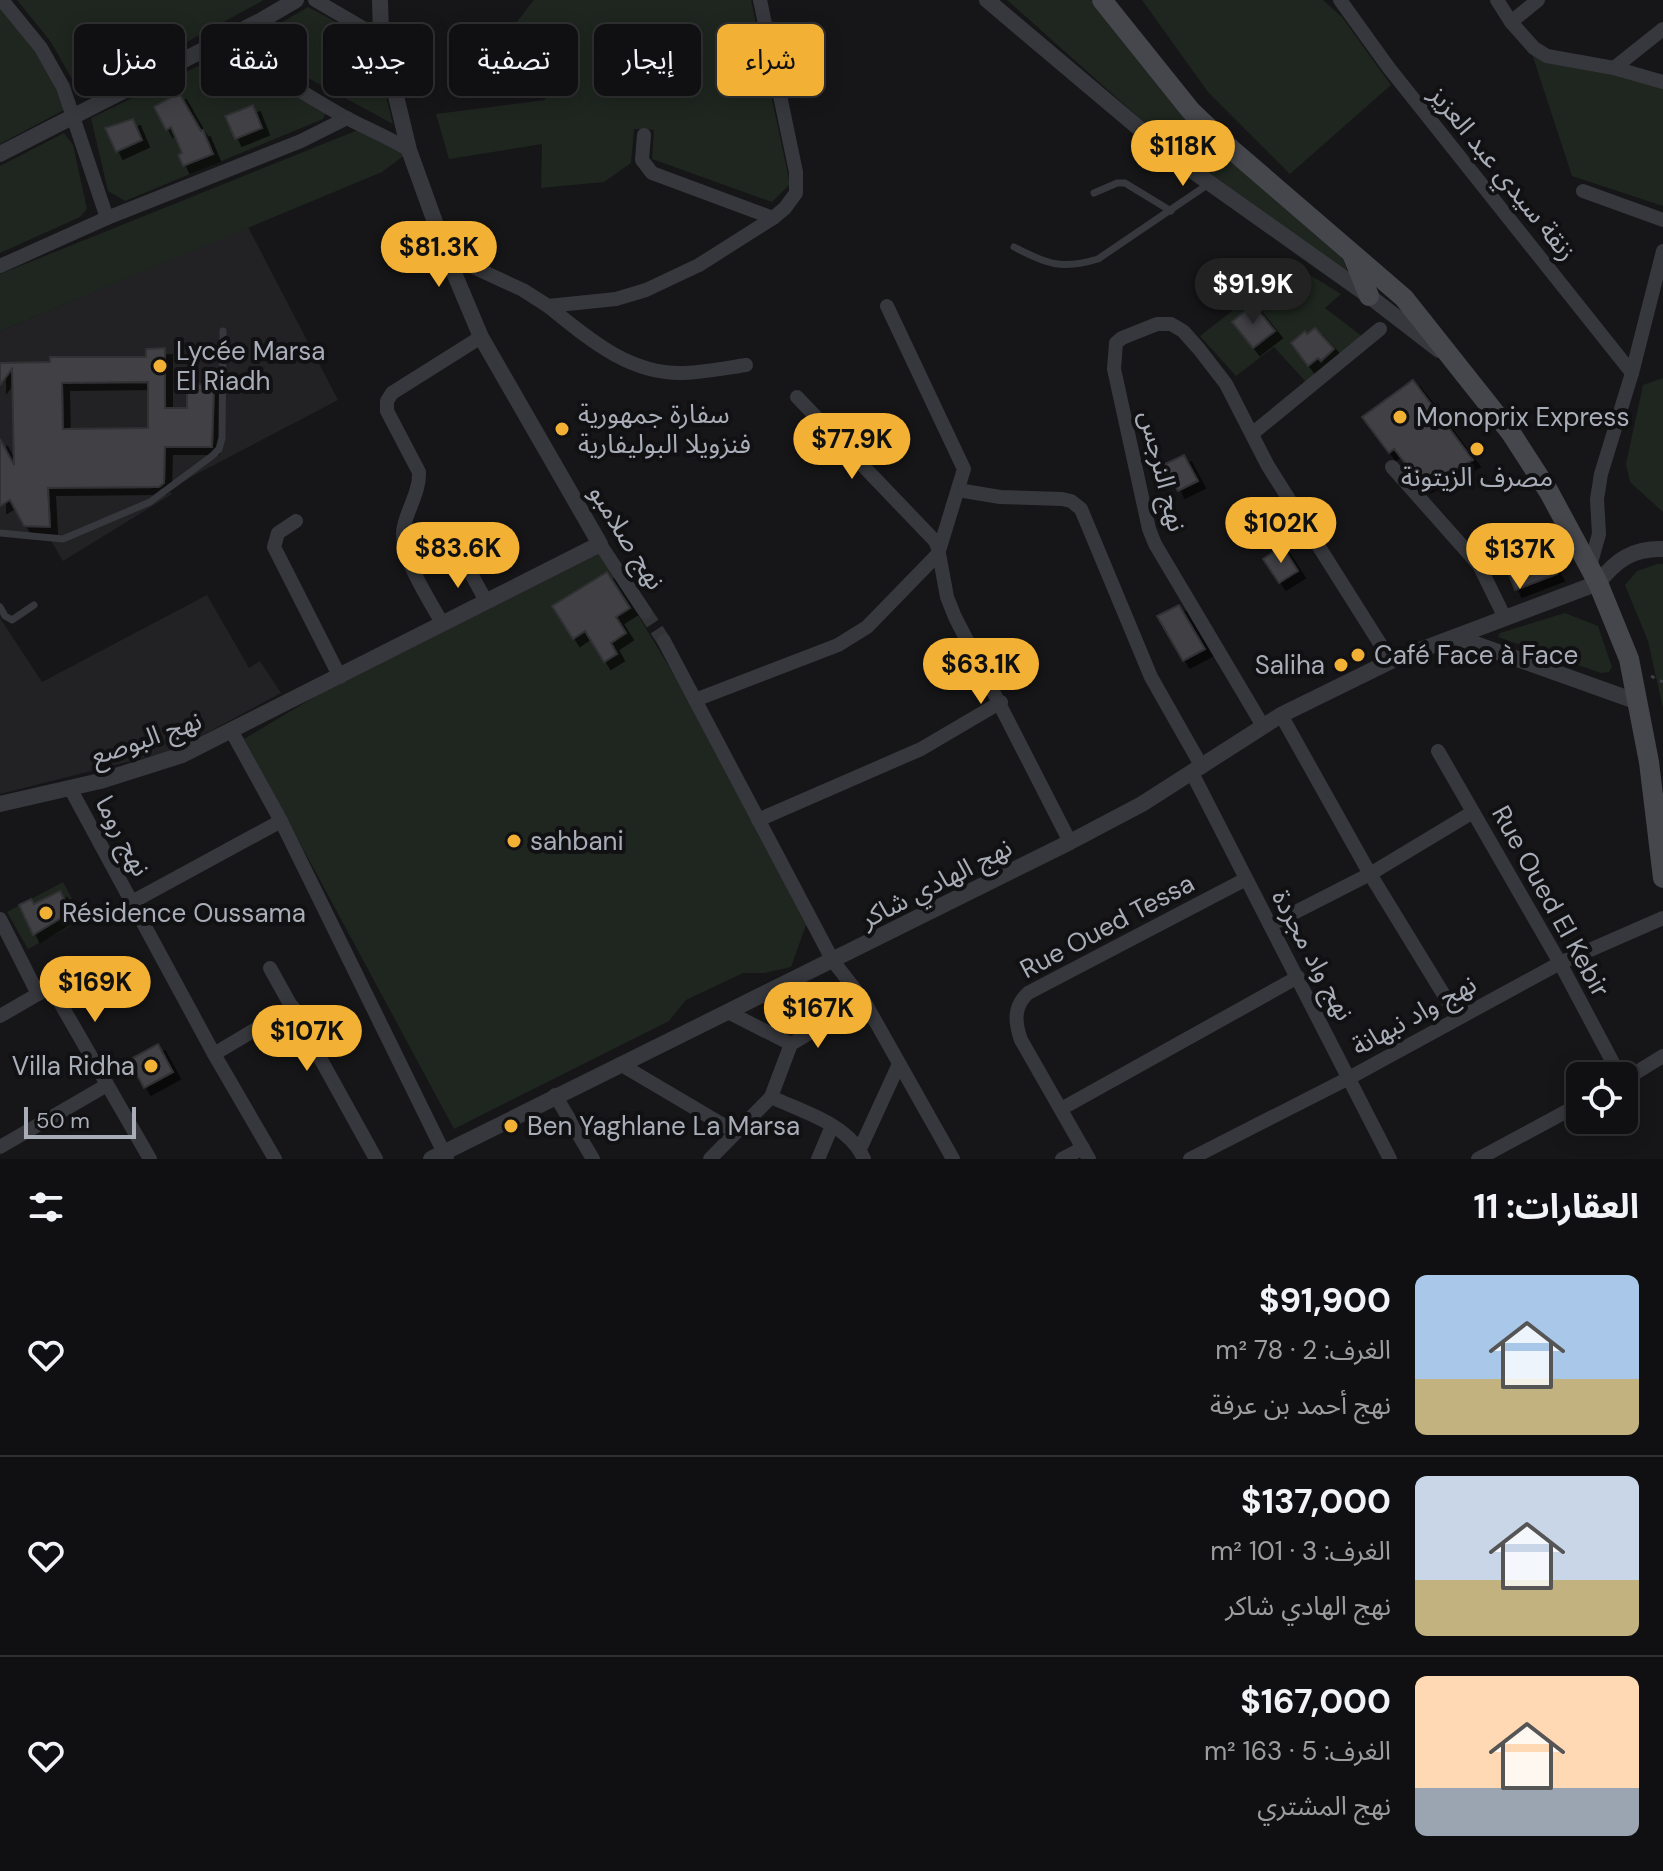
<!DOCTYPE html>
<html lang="ar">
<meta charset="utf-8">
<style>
body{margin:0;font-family:"DM Sans","Noto Sans Arabic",sans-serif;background:#1e1e20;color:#f1f3f6;direction:rtl;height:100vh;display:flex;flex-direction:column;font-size:30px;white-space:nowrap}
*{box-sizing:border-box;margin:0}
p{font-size:26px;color:#9c9d9f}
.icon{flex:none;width:44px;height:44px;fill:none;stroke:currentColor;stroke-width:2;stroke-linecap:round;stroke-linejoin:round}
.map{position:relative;height:1159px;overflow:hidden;direction:ltr}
.sheet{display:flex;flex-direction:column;background:#101012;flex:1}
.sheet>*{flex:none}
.banner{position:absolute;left:24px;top:24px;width:800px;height:72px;direction:rtl;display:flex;gap:16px}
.buttons{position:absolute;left:1566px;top:1062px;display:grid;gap:16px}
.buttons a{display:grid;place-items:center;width:72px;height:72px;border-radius:12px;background:#101012;box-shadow:0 4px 20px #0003,0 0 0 2px #303032;font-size:40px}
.scale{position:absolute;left:24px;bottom:20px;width:112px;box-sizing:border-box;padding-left:8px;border:4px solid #a8adb8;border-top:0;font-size:22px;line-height:28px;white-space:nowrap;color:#a8adb8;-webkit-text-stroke:6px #111113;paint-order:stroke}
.price{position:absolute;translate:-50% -68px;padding:0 18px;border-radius:28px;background:#f2b134;color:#111;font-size:26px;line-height:52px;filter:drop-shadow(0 2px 4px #0008)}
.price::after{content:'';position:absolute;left:50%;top:48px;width:24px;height:18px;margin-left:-12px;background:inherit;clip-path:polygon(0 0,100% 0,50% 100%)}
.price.selected{background:#222;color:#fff}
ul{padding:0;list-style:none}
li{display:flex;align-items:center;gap:24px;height:200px;padding:0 24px}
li+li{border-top:2px solid #303032}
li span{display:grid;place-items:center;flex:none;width:224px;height:160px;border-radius:12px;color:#555}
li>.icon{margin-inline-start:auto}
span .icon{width:96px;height:96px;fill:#fffc;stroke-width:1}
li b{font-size:34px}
h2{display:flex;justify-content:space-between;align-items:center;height:96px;padding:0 24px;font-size:34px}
.tag{padding:0 28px;border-radius:12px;background:#101012;box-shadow:0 4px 20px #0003,0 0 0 2px #303032;font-size:28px;line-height:72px}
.tag.selected{background:#f2b134;color:#111}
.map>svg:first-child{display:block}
</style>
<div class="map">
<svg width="1663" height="1159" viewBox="0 0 1663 1159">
<defs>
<filter id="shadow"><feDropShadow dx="7" dy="7" stdDeviation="0" flood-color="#0009"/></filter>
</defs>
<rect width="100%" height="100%" fill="#161618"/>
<g fill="#222225">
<polygon points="248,227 338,400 191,477 170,491 172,494 63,561 50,539 0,535 0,331"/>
<polygon points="207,595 249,668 260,661 281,693 175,750 0,794 0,618 42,682"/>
</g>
<g fill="#1e261f">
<polygon points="17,0 264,0 88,96 80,93 51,42"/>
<polygon points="534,0 751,0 790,184 772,202 652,159 654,130 634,129 631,163 604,182 541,188 542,144 449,159 436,114 545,100 547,78 560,74 548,55 516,23"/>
<polygon points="1007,0 1091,0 1183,116 1342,256 1348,273 1183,157"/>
<polygon points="1142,0 1323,0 1342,17 1391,85 1290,174 1208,92"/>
<polygon points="0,7 39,57 68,102 64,110 0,144"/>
<polygon points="308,7 372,41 393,124 245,44"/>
<polygon points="223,54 327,110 323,119 125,201 108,191 91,118"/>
<polygon points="1532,54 1663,87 1663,206 1572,176"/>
<polygon points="358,130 406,154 382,172 0,331 0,274"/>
<polygon points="64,133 73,145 87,209 80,217 0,253 0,166"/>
<polygon points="1292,264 1341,294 1325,308 1363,337 1307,383 1274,347 1236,376 1200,336"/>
<polygon points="1663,378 1663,512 1630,482 1626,464 1643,385"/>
<polygon points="599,551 690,701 806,925 791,967 764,973 743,973 686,1000 669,1021 454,1129 244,739 341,681"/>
<polygon points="1657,564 1663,564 1663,708 1648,641 1625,585 1637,571"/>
<polygon points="1565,613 1598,626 1612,667 1609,672 1601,673 1498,637 1500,633"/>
<polygon points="63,882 83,919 28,949 7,912"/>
</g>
<g fill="#404145" stroke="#303034" stroke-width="2" fill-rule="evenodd" filter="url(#shadow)">
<polygon points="179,93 201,131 203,130 213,154 183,166 178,155 182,153 171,127 166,130 154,107"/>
<polygon points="253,105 262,128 235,139 225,116"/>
<polygon points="133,119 142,140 116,152 105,128"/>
<polygon points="1253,304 1275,331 1253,348 1232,322"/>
<polygon points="1315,328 1334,349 1321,361 1318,358 1308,366 1291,343 1305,331 1307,334"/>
<path d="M165,348v60h22v-22l10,-3 17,5 -2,59h-47l-1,36 -5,4 -111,1 2,39 -26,-1 -14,-26 -10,6v-67l14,26 -2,-96 -12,16v-22l50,-1v-5h96v-8zM148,382v46l-85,1 -1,-46z"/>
<polygon points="1413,380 1473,460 1423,486 1394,449 1389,453 1362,417"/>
<polygon points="1184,455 1198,481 1178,491 1165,464"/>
<polygon points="1282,546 1298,571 1279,583 1263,559"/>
<polygon points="1545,552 1557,574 1515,590 1508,572"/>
<polygon points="607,572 630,608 616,617 626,633 611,643 617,654 604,662 585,631 573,639 552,606"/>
<polygon points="1179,605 1205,649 1183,661 1157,616"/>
<polygon points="60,891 71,912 33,935 19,905 31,899 34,904"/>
<polygon points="158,1044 173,1072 144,1088 129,1060"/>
</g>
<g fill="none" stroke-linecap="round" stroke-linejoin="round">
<polyline stroke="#333438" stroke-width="14" stroke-dasharray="14 7" stroke-linecap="butt" points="645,612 664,641"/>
<polyline stroke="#3d3f44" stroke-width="3" stroke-dasharray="4 6" stroke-linecap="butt" points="1651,676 1663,682"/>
<g stroke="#37383d" stroke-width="7">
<polyline points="1094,193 1117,183 1125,183 1171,211"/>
<path d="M1014,247c32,17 48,23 84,12l112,-76"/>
<polyline points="0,533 63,539 150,502 212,456 219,449 222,438 223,331"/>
<polyline points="0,607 5,616 12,620 34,605"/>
</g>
<g stroke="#37383d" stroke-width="14">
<polyline points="2,0 41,48 63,87 107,218"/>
<polyline points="315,0 363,28 381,34"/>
<polyline points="1340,0 1389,68 1632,373"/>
<polyline points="1497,0 1511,22 1534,48 1547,56 1614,68 1663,82"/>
<polyline points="1511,22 1538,0"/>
<path d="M223,41c39,26 79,52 120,75 22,12 45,21 66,34"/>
<polyline points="1614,68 1663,29"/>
<polyline points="644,135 642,160 652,173 773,218"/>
<polyline points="1583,191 1663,220"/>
<polyline points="449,261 473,267 523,290 548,306 616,299 646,290 699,265 773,218 785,208 796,193 796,172 760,0"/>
<polyline points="0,266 107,218 301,141 347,118"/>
<path d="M548,306c40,32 81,69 136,67 21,-1 42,-5 62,-8"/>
<polyline points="797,397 935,541 938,548 947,597 955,617 1070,842"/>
<polyline points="1253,433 1380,329"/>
<polyline points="1392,467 1479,565 1505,618"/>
<polyline points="958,490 1000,497 1062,499 1071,501 1081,509 1151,677 1202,767"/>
<polyline points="296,521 278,533 274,547 340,677"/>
<polyline points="600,544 645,612"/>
<polyline points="463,559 486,601"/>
<polyline points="1590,566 1599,534 1597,499 1601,474 1632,373 1663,251"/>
<path d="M442,623c-13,-24 -45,-71 -38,-97 4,-18 16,-35 15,-54l-32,-61v-10l5,-8 89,-56"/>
<polyline points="664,641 833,961 864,1001 953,1159"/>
<polyline points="695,700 838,645 867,627 938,554 964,469 887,306"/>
<polyline points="1281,715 1370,874 1458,1018"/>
<polyline points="1263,726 1155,544 1149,529 1114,369 1116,343 1122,338 1157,324 1171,324 1183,331 1199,349 1226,384 1268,466 1391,661"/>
<polyline points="232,732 281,821 447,1159"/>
<polyline points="1438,751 1560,963 1620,1076"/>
<polyline points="1192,773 1390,1159"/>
<polyline points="70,788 214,1054 275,1159"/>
<polyline points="758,820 921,749 1001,702"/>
<polyline points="132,902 281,821"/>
<polyline points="0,919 38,994 51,987 150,1159"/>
<polyline points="1270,925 1370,874 1473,812"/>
<polyline points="270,968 376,1159"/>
<polyline points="728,1012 791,1044"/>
<polyline points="0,1016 38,994"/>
<polyline points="214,1054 293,1007"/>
<polyline points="620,1064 735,1132"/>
<polyline points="1624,1080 1663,1056"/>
<polyline points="555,1095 593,1159"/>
<path d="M771,1097c32,15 78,27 93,62"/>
<polyline points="1061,1109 1298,977"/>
<polyline points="0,1147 107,1085"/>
<polyline points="860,1149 899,1064"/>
<polyline points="710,1159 771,1097 791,1044 864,1001"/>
<polyline points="818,1159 832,1126"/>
<polyline points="1062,1159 1083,1148"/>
<path d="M1089,1159l-68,-119c-6,-17 -8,-33 7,-47l218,-114"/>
<polyline points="1190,1159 1349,1078 1560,963 1663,918"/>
<polyline points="1478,1159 1580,1104"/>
</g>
<g stroke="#37383d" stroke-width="16">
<polyline points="987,0 1173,157 1369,296 1439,350"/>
<polyline points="0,154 262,20 296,0"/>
<polyline points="1456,637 1638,702"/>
<polyline points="0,804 100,781 182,755 600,544 481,337 449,261 409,150 381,34 380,0"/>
<path d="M431,1159l639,-317 72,-38 139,-89 110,-54 207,-78c18,-23 35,-35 65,-34"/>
</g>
<g stroke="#45474d" stroke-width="20">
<polyline points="1102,0 1191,111 1231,149 1404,298 1511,433 1549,492 1598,583 1629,659 1649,762 1663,878"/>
<polyline points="1352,254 1369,296"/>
</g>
</g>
<g fill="#f2b134" stroke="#111113" stroke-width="3">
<circle cx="160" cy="366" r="8"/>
<circle cx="1400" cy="417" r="8"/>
<circle cx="562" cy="429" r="8"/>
<circle cx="1477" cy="449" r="8"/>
<circle cx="1358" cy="655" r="8"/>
<circle cx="1341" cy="665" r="8"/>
<circle cx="514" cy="841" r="8"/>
<circle cx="46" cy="913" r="8"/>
<circle cx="151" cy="1066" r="8"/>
<circle cx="511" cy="1126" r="8"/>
</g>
<g text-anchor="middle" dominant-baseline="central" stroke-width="8" stroke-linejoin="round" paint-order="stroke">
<g font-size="26" fill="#a8adb8" stroke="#111113">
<text transform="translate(1503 173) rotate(51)">زنقة سيدي عبد العزيز</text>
<text transform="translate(1163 471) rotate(76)">نهج النرجس</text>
<text transform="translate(627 537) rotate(58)">نهج صلامبو</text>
<text transform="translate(146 738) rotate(-19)">نهج البوصع</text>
<text transform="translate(123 836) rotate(62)">نهج روما</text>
<text transform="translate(936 883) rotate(-27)">نهج الهادي شاكر</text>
<text transform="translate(1551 901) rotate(61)">Rue Oued El Kebir</text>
<text transform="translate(1107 926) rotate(-28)">Rue Oued Tessa</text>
<text transform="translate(1313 955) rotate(62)">نهج واد مجردة</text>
<text transform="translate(1414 1015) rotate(-29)">نهج واد نبهانة</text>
</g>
<g font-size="26" fill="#a8adb8" stroke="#111113" text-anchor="start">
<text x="176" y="351">Lycée Marsa<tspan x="176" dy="30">El Riadh</tspan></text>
<text x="578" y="414">سفارة جمهورية<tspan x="578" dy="30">فنزويلا البوليفارية</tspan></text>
<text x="1416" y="417">Monoprix Express</text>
<text x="1477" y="477" text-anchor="middle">مصرف الزيتونة</text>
<text x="1374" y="655">Café Face à Face</text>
<text x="1325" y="665" text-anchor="end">Saliha</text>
<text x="530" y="841">sahbani</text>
<text x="62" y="913">Résidence Oussama</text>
<text x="135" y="1066" text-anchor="end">Villa Ridha</text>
<text x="527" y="1126">Ben Yaghlane La Marsa</text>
</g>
</g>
</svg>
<div class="buttons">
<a><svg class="icon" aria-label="locate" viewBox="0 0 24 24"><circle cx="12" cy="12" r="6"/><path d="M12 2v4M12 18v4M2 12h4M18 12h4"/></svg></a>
</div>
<div class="scale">50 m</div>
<b class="price" style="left:1183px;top:188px">$118K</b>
<b class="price" style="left:439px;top:289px">$81.3K</b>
<b class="price selected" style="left:1253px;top:326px">$91.9K</b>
<b class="price" style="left:852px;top:481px">$77.9K</b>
<b class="price" style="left:1281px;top:565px">$102K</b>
<b class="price" style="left:458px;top:590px">$83.6K</b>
<b class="price" style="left:1520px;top:591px">$137K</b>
<b class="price" style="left:981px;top:706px">$63.1K</b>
<b class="price" style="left:95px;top:1024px">$169K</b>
<b class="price" style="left:818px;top:1050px">$167K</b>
<b class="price" style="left:307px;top:1073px">$107K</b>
<div class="banner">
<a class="tag selected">شراء</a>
<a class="tag">إيجار</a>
<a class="tag">تصفية</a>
<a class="tag">جديد</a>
<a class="tag">شقة</a>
<a class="tag">منزل</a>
</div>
</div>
<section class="sheet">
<h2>العقارات: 11<svg class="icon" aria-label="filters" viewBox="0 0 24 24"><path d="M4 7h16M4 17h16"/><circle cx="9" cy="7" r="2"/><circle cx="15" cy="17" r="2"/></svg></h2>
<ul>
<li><span style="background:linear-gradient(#a9c7e8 65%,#c2b280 0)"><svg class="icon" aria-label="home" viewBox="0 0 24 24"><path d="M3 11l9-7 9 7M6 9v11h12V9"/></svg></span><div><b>$91,900</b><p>الغرف: 2 · 78 m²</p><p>نهج أحمد بن عرفة</p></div><svg class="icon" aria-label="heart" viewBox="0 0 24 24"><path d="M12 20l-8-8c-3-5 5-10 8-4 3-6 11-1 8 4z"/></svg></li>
<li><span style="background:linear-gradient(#c9d6e8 65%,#c2b280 0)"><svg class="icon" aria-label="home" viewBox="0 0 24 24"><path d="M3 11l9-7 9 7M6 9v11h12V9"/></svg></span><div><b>$137,000</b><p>الغرف: 3 · 101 m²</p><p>نهج الهادي شاكر</p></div><svg class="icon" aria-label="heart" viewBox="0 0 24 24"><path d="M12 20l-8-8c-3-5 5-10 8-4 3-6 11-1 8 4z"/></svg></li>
<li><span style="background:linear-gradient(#ffd9b3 70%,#9aa5b1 0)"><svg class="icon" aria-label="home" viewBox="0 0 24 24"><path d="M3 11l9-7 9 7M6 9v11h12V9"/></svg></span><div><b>$167,000</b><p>الغرف: 5 · 163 m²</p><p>نهج المشتري</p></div><svg class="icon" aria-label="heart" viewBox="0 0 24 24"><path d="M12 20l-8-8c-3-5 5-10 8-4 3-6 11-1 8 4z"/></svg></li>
</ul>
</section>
